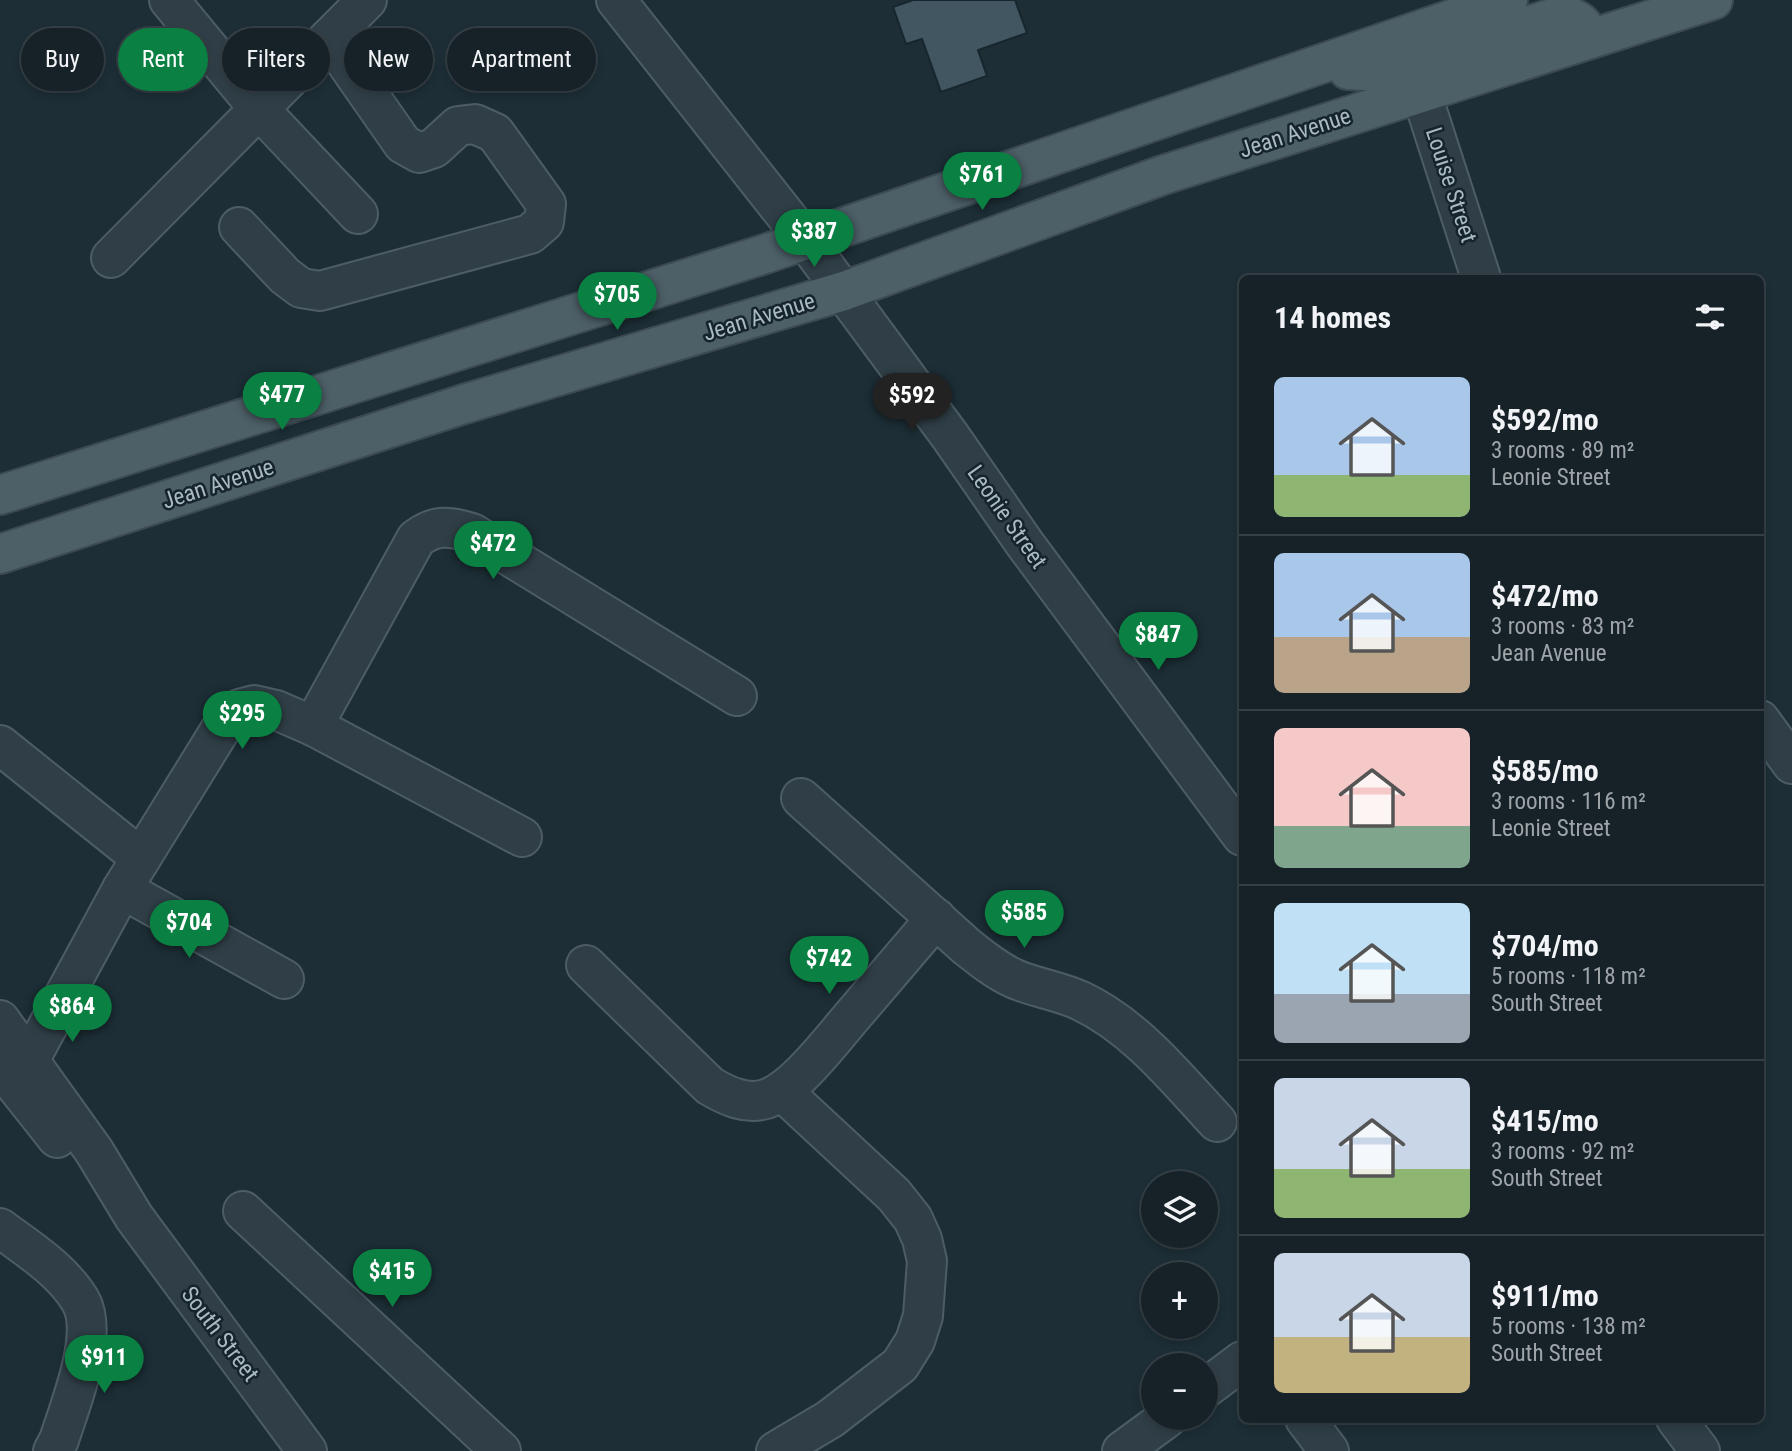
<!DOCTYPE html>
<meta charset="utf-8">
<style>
body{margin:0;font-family:"Roboto Condensed",sans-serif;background:#1f2a30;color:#f1f3f6;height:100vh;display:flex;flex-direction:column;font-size:26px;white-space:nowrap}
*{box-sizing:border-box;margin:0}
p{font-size:23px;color:#9ea4a8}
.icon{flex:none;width:38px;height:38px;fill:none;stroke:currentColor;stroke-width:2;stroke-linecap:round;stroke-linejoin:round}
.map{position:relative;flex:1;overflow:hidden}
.details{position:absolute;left:1239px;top:275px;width:525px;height:1148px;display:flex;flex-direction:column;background:#162228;border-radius:10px;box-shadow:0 4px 10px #0003,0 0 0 2px #353f45}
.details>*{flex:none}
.banner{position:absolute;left:21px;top:28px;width:665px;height:63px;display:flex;gap:14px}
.tools{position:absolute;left:1141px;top:1171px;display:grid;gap:14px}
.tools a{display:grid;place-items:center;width:77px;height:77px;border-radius:50%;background:#162228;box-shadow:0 4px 10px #0003,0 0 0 2px #353f45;font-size:35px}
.price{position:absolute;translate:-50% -60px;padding:0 16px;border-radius:24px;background:#0b8043;color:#fff;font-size:23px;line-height:46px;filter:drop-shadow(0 2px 4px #0008)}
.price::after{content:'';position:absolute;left:50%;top:42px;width:21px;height:16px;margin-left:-10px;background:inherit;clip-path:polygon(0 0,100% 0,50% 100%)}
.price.active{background:#222;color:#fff}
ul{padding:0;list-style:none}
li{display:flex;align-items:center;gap:21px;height:175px;padding:0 35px}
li+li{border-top:2px solid #353f45}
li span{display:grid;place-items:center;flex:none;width:196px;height:140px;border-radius:10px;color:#555}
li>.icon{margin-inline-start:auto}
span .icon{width:84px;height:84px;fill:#fffc;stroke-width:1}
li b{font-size:30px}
h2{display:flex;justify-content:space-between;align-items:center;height:84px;padding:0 35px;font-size:30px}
.pill{padding:0 24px;border-radius:32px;background:#162228;box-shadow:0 4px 10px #0003,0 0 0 2px #353f45;font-size:24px;line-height:63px}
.pill.active{background:#0b8043;color:#fff}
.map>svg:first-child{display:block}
</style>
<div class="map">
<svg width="1792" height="1451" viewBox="0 0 1792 1451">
<rect width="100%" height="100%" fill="#1d2e36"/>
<polygon fill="#425661" stroke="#18262d" stroke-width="2" points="913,0 1015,0 1027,33 978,50 987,76 941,92 922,39 906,44 893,7"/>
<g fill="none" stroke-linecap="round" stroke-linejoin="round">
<defs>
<g id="minor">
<polyline points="169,0 259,109 358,214"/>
<polyline points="616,0 806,241 950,436 1025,544 1242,836"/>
<polyline points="1421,92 1481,278"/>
<polyline points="239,227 285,276 301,288 320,291 530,234 544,222 546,204 495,133 475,124 458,126 434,148 419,153 403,144 329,38"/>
<polyline points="111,258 367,0"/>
<polyline points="1760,720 1792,764"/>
<path d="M313,726l103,-187c19,-15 34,-13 56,-6l265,163"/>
<polyline points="0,745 141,858"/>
<path d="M801,798l165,148c15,12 31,25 49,33 21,9 45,12 66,22 55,26 96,78 136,121"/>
<polyline points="122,889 284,979"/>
<path d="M586,965l124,121c17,10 36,19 56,13 30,-10 68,-62 89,-86 27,-32 54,-63 81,-95"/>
<polyline points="0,1020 94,1151 134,1217 307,1451"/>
<polyline points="30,1059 122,889 227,719 239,709 254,705 276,710 313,726 522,837"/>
<polyline points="0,1066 57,1138"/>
<polyline points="243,1211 501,1451"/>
<path d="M0,1228c28,21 61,41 80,72 20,33 -10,105 -21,140l-6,11"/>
<polyline points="1206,1388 1242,1361"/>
<polyline points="1305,1419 1329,1451"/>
<polyline points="1676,1419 1700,1451"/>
<polyline points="776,1451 830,1419 900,1365 915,1341 923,1316 927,1261 922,1239 913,1219 894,1195 782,1091"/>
<polyline points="1122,1451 1167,1418"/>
</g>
<g id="major">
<path d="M1348,70l35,2 179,-57c16,3 23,9 28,24"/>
<polyline points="0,495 765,254 1508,0"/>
<polyline points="0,554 464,404 844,291 1163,175 1713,0"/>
</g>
</defs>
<use href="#minor" stroke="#4d5d65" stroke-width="42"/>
<use href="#major" stroke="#3c4b53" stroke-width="42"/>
<use href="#minor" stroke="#303f47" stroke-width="38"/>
<use href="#major" stroke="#4d5f67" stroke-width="38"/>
</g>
<g text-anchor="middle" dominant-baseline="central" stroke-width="5" stroke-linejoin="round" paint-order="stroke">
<g font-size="23" fill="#a9bac5" stroke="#16242b">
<text transform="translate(1295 133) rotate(-18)">Jean Avenue</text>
<text transform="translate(1451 185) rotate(72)">Louise Street</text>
<text transform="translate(759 317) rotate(-17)">Jean Avenue</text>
<text transform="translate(218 484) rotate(-18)">Jean Avenue</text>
<text transform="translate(1007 517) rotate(55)">Leonie Street</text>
<text transform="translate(220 1334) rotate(53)">South Street</text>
</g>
</g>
</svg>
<div class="tools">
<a><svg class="icon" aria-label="layers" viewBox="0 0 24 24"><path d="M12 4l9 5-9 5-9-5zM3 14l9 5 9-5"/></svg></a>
<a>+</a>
<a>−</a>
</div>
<b class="price" style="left:982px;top:212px">$761</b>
<b class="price" style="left:814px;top:269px">$387</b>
<b class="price" style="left:617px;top:332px">$705</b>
<b class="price" style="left:282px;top:432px">$477</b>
<b class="price active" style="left:912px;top:433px">$592</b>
<b class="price" style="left:493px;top:581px">$472</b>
<b class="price" style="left:1158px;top:672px">$847</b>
<b class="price" style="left:242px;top:751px">$295</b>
<b class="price" style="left:1024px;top:950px">$585</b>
<b class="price" style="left:189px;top:960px">$704</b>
<b class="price" style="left:829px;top:996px">$742</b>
<b class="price" style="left:72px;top:1044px">$864</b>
<b class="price" style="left:392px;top:1309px">$415</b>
<b class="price" style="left:104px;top:1395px">$911</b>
<div class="banner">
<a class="pill">Buy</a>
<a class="pill active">Rent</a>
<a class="pill">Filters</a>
<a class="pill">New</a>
<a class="pill">Apartment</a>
</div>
<section class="details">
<h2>14 homes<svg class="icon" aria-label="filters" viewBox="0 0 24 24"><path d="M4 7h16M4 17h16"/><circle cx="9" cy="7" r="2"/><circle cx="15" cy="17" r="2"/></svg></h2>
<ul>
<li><span style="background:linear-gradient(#a9c7e8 70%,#8fb573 0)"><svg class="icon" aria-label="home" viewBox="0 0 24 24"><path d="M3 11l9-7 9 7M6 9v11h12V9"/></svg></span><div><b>$592/mo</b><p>3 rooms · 89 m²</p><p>Leonie Street</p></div></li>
<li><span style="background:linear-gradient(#a9c7e8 60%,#b9a48a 0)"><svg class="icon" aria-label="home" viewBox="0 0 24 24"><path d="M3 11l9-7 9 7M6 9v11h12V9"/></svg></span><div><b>$472/mo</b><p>3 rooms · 83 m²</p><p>Jean Avenue</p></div></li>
<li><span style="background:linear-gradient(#f6c9c9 70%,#7fa58c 0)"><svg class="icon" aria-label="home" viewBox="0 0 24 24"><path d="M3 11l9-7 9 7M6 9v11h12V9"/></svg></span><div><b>$585/mo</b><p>3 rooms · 116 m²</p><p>Leonie Street</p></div></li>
<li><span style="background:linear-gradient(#bfe0f5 65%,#9aa5b1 0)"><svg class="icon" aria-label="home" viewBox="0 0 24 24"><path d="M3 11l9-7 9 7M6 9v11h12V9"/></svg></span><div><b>$704/mo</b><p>5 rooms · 118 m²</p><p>South Street</p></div></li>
<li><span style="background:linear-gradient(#c9d6e8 65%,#8fb573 0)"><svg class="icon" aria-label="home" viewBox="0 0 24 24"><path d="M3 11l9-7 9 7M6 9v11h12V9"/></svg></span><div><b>$415/mo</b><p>3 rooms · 92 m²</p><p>South Street</p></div></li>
<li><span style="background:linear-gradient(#c9d6e8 60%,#c2b280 0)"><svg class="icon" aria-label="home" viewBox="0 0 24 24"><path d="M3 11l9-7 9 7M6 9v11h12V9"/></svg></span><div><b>$911/mo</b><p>5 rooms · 138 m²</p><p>South Street</p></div></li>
</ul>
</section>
</div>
